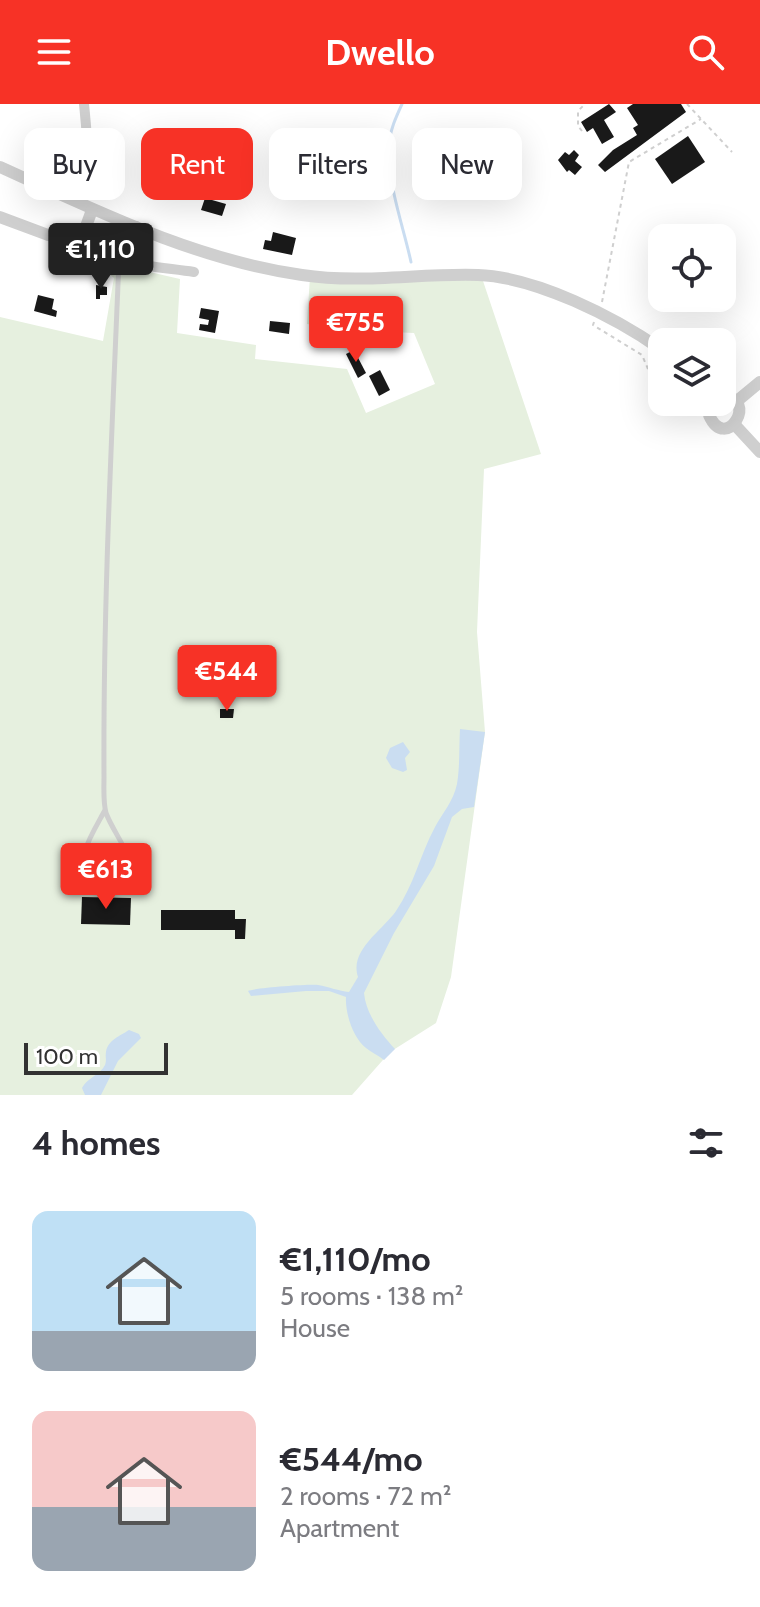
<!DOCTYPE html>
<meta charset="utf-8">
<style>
body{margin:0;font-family:Cabin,sans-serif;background:#f7f7f7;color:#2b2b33;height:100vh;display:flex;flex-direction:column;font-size:30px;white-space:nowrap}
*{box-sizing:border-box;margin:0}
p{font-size:26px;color:#7c7c81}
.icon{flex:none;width:44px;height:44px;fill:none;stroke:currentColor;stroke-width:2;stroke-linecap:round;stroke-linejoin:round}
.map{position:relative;height:991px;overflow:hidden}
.sheet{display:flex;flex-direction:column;background:#fff;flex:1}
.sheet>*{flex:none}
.banner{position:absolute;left:24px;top:24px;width:712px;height:72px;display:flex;gap:16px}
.fabs{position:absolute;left:648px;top:120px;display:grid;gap:16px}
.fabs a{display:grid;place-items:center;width:88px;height:88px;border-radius:16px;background:#fff;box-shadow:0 8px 32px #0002;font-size:40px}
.scale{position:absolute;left:24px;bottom:20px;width:144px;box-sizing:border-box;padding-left:8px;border:4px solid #323232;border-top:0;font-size:22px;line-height:28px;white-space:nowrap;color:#323232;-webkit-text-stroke:6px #fff;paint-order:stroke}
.price{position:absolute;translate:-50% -68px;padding:0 18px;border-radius:8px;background:#f73226;color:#fff;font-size:26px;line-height:52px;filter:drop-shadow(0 2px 4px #0008)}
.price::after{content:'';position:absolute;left:50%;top:48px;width:24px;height:18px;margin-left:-12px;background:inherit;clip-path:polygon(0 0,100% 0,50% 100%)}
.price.on{background:#222;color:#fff}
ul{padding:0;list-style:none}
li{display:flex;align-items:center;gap:24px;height:200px;padding:0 32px}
li span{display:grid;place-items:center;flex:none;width:224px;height:160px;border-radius:16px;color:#555}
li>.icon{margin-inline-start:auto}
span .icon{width:96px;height:96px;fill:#fffc;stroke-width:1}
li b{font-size:34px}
h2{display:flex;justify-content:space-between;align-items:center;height:96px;padding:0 32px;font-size:34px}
.pill{padding:0 28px;border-radius:16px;background:#fff;box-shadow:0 8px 32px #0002;font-size:28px;line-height:72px}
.pill.on{background:#f73226;color:#fff}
header{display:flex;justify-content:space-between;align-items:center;height:104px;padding:0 32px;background:#f73226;color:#fff;font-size:36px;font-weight:800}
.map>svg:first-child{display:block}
</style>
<header><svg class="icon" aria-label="menu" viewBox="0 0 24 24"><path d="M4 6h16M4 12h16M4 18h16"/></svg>Dwello<svg class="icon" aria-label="search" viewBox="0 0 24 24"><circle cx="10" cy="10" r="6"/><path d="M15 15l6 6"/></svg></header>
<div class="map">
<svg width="760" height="991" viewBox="0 0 760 991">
<rect width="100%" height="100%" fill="#fff"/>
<polygon fill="#e6f0df" points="106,158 180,175 177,229 256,241 255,255 347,265 366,309 435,280 414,229 350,226 307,220 310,172 481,171 541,350 484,365 477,528 485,628 451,873 436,919 390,948 352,991 0,991 0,213 103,237 114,174 107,168"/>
<g fill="#caddf1">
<path d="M460,625l25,3 -11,75 -12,2 -10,8 -18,49 -40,67 -30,60c2,21 17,41 31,56l-11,11c-6,-5 -12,-7 -18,-12 -13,-10 -21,-35 -20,-51l-17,-6h-23l-55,5 -3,-5c6,-3 61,-7 70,-6 11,2 21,6 31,7l9,-15c-9,-27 25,-47 38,-66 18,-26 24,-56 39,-84 8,-15 18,-25 22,-43 3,-18 2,-37 3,-55z"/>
<polygon points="403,638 410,648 405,654 407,666 403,668 392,664 386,654 390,644"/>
<path d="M129,926l10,4 2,4 -23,23 -17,34h-16l-3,-7c5,-10 18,-13 23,-23 2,-5 0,-8 1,-13 2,-12 14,-16 23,-22z"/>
</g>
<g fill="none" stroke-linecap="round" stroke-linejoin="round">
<path stroke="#caddf1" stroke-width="3" d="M402,0c-6,13 -12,26 -13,41 -2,38 14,80 22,117"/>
</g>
<g fill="#191919">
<polygon points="609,0 616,8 604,16 614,33 602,40 593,24 587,28 581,18"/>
<polygon points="633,0 681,0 686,8 605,68 598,61 613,46 637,31 633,24 638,21 627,4"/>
<polygon points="688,32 705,58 672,80 655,55"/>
<polygon points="574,46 579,51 575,57 582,63 575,71 569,66 567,68 558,56 565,48 569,51"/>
<polygon points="205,94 226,100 222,112 201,106"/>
<polygon points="273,128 296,134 292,151 263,145 265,136 271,137"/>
<polygon points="96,181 107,183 107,191 100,191 100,195 96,195"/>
<polygon points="38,191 54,195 52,205 57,207 56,213 34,207"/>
<polygon points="201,204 219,207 215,229 199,226 200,220 208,221 209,216 199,214"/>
<polygon points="270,217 290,219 289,230 269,227"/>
<polygon points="354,246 366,269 358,274 346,250"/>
<polygon points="380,266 390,286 379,292 369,272"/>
<polygon points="220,605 234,605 233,614 220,614"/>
<polygon points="82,793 131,794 130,821 81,820"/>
<polygon points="161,806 235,806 235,815 246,815 245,835 235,835 235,826 161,826"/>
</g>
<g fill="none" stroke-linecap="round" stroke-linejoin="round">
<g stroke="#cfcfcf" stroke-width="2" stroke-dasharray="4 4" stroke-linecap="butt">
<polyline points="687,0 732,48"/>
<polyline points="582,27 578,22 578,7 585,0"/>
<polyline points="602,198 629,58 701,15"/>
<polyline points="594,218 593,221 642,251 648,265"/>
</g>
<path stroke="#cfcfcf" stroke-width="5" d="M105,706c-11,21 -31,49 -19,73l20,8 24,-5c8,-27 -15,-49 -24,-73 -3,-11 -2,-25 -2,-36 -1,-172 8,-345 15,-517"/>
<g stroke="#cfcfcf" stroke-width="10">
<path d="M79,99c13,-30 8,-68 5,-99"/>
<path d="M78,132c28,30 78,30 116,36"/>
</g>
<g stroke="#cfcfcf" stroke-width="12">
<path d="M0,63c97,44 196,93 302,108 59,9 118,-2 176,0 58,2 137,42 184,75"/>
<polyline points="0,113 48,131 66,135 136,123"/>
<polyline points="78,132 85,125 92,106"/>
<polyline points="737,297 760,278"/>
<path d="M713,298l-4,13c17,39 51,-18 13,-19"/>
<polyline points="735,321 760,348"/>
</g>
</g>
</svg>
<div class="fabs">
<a><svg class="icon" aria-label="locate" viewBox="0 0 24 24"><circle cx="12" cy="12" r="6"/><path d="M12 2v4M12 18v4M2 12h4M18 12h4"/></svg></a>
<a><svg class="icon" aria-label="layers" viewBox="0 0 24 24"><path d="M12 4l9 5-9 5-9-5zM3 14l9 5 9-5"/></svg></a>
</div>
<div class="scale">100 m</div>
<b class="price on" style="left:101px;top:187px">€1,110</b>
<b class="price" style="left:356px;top:260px">€755</b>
<b class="price" style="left:227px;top:609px">€544</b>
<b class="price" style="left:106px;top:807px">€613</b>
<div class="banner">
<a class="pill">Buy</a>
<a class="pill on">Rent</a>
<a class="pill">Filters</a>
<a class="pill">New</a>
</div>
</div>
<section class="sheet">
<h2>4 homes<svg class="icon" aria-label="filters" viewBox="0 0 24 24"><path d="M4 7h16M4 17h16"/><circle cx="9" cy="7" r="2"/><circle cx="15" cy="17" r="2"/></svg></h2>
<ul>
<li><span style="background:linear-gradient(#bfe0f5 75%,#9aa5b1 0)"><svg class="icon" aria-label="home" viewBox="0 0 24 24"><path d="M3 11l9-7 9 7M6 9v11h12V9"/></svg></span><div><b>€1,110/mo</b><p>5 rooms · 138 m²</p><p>House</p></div></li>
<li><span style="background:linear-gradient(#f6c9c9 60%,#9aa5b1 0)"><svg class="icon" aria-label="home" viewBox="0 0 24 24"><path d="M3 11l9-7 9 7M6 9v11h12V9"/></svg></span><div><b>€544/mo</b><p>2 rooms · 72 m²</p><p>Apartment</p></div></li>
</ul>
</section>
